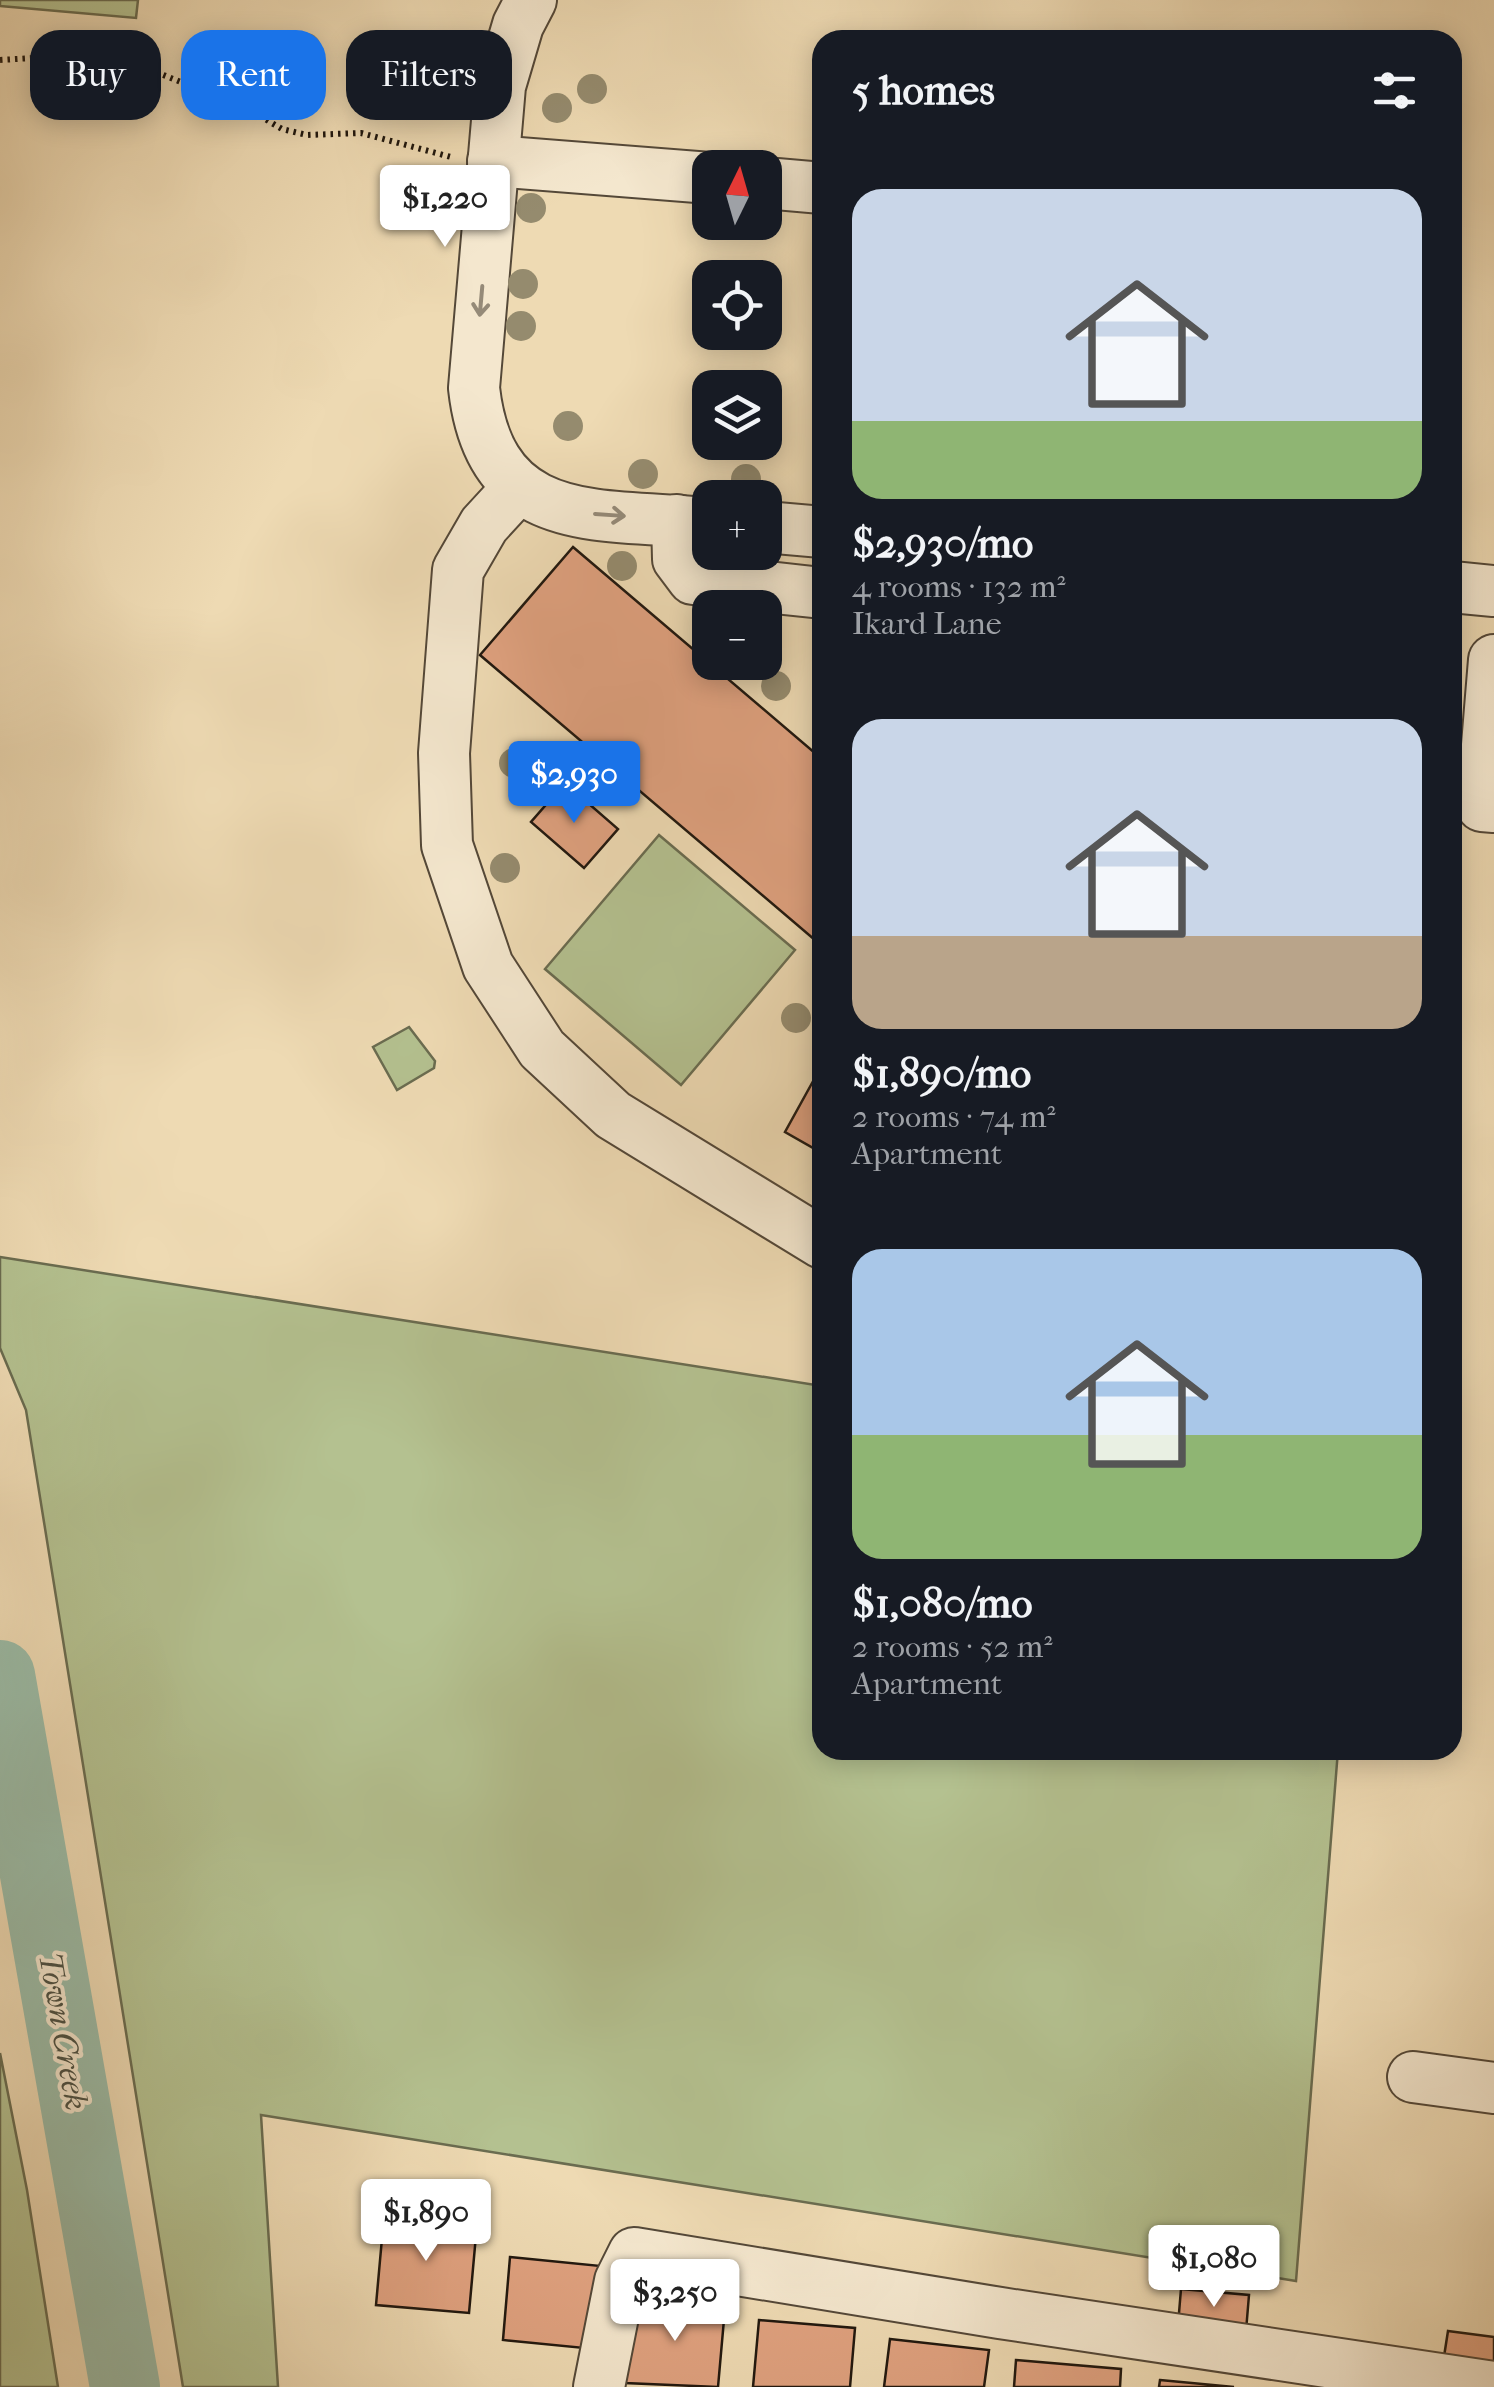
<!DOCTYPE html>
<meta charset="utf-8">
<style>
body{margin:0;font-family:"IM FELL French Canon",serif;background:#242831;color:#f1f3f6;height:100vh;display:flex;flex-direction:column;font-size:38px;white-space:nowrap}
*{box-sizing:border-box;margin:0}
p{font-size:32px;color:#9ea1a6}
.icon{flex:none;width:55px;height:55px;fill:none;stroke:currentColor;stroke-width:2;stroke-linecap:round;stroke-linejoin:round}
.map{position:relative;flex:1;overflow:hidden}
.side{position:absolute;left:812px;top:30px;width:650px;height:1730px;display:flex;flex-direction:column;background:#171b24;border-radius:30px;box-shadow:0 5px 25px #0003}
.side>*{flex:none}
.top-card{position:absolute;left:30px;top:30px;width:632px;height:90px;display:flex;gap:20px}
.needle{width:65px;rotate:5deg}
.controls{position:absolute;left:692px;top:150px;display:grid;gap:20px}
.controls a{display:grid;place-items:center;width:90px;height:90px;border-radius:20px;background:#171b24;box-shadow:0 5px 25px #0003;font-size:50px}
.price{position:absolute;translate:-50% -85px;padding:0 22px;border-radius:10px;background:#fff;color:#222;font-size:32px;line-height:65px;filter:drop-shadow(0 2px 5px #0008)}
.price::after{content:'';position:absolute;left:50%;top:60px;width:30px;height:22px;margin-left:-15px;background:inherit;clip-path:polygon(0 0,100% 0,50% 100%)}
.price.active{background:#1a73e8;color:#fff}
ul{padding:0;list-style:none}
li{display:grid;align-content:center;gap:20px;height:530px;padding:0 40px}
li span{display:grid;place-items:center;height:310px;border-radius:30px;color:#555}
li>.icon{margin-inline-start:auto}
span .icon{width:180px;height:180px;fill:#fffc;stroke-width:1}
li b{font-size:42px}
h2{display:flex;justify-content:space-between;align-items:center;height:120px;padding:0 40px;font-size:42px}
.tag{padding:0 35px;border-radius:30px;background:#171b24;box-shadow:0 5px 25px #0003;font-size:35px;line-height:90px}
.tag.active{background:#1a73e8;color:#fff}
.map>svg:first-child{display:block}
</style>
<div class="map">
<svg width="1494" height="2387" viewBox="0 0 1494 2387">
<rect width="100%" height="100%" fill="#eedab3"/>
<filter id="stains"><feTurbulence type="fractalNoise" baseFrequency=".002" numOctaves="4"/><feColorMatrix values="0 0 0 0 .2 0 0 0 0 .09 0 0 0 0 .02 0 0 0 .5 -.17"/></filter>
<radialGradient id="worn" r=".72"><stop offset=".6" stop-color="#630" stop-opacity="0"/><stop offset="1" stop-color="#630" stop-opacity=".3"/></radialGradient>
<g fill="#b4c190" stroke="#6a6c50" stroke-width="2.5">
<polygon points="0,0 138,0 136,18 0,6"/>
<polygon points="659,835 795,950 681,1085 545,969"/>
<polygon points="409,1027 435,1061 434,1068 397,1090 373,1047"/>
<polygon points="0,1257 822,1386 822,1750 1338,1750 1296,2281 261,2115 278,2387 183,2387 26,1410 0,1348"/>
<polygon points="0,2053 27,2190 58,2387 0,2387"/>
</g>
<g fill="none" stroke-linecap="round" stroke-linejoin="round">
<polyline stroke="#9bbba6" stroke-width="70" points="0,1675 125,2387"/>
</g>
<g fill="#dfa17f" stroke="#21180f" stroke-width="2.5">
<polygon points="573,547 822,759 822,946 480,655"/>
<polygon points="565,783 618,829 584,868 531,822"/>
<polygon points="822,1065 822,1153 785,1132"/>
<polygon points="384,2216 477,2224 469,2313 376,2305"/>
<polygon points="510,2257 601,2266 594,2349 503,2340"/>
<polygon points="1181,2289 1249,2295 1246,2331 1178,2325"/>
<polygon points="632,2299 725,2308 718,2387 625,2383"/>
<polygon points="759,2320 855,2328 850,2387 753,2387"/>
<polygon points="1448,2331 1494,2337 1494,2371 1443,2363"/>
<polygon points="890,2339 989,2350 984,2387 884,2387"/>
<polygon points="1016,2360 1121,2369 1120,2387 1014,2387"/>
<polygon points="1160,2380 1234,2387 1159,2387"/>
</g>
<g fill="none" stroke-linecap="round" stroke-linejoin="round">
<defs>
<g id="minor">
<path d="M531,0l-13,25 -18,61 -26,302c16,144 124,125 236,135"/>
<polyline points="493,161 710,178"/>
<polyline points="765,183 822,188"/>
<polyline points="518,488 484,525 458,570 444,753 447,845 488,966 542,1049 613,1115 822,1243"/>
<polyline points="677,520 678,559 693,579 822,593"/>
<polyline points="765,527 822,532"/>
<polyline points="1452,587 1494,591"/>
<polyline points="1494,660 1482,806 1494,807"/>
<polyline points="1413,2077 1494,2088"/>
<polyline points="599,2387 620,2281 634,2253 1000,2313 1493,2387"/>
</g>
</defs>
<use href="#minor" stroke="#544838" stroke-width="54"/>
<polyline stroke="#21180f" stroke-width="6" stroke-dasharray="2.5 5" stroke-linecap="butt" points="0,60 49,57 156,72 248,109 282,129 307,135 361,133 451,157"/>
<use href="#minor" stroke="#f4e7ce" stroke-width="50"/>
</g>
<g fill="#958b6e">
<circle cx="249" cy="46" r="15"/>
<circle cx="306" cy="48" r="15"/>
<circle cx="592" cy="89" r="15"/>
<circle cx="557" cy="108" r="15"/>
<circle cx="531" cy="208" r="15"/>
<circle cx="523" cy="284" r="15"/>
<circle cx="521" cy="326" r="15"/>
<circle cx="568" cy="426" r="15"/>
<circle cx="643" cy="474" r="15"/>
<circle cx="746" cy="479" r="15"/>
<circle cx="622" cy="566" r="15"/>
<circle cx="776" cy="686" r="15"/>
<circle cx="514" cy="763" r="15"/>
<circle cx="505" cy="868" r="15"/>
<circle cx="796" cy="1018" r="15"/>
</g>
<defs><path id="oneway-shaft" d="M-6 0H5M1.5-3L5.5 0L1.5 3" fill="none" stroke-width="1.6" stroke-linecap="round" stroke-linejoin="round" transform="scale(2.5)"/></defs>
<g stroke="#958a78">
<use href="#oneway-shaft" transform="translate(481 301) rotate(95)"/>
<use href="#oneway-shaft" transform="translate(610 515) rotate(4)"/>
</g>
<g text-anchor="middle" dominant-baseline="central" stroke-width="8" stroke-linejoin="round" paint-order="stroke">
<g font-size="32" font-style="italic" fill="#4c5144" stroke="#f4e7ce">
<text transform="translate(63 2031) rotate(80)">Town Creek</text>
</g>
</g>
<rect width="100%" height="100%" filter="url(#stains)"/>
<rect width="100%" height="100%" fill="url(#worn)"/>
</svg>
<div class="controls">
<a><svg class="needle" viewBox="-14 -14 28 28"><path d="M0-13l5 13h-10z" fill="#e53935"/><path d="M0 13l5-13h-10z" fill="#9ea1a6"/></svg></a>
<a><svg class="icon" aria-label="locate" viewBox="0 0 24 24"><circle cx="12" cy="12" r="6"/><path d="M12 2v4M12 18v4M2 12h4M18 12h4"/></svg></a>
<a><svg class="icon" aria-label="layers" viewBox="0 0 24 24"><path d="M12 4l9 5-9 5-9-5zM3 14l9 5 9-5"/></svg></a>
<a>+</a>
<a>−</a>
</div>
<b class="price" style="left:445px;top:250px">$1,220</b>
<b class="price active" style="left:574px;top:826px">$2,930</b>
<b class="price" style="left:426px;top:2264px">$1,890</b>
<b class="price" style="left:1214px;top:2310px">$1,080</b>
<b class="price" style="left:675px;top:2344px">$3,250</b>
<div class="top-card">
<a class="tag">Buy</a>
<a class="tag active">Rent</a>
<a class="tag">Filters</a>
</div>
<section class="side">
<h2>5 homes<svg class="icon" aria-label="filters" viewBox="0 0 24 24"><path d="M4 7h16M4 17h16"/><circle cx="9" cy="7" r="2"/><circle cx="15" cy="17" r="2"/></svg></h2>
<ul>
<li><span style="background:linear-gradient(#c9d6e8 75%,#8fb573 0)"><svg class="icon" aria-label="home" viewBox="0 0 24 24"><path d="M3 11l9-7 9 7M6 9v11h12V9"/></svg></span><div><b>$2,930/mo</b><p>4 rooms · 132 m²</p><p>Ikard Lane</p></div></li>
<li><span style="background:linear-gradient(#c9d6e8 70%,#b9a48a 0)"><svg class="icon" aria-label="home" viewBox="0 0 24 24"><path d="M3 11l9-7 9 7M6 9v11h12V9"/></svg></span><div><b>$1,890/mo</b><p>2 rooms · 74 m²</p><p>Apartment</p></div></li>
<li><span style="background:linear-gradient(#a9c7e8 60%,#8fb573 0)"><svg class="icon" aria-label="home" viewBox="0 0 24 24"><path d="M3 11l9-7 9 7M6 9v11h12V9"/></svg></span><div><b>$1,080/mo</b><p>2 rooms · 52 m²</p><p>Apartment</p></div></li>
</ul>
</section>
</div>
